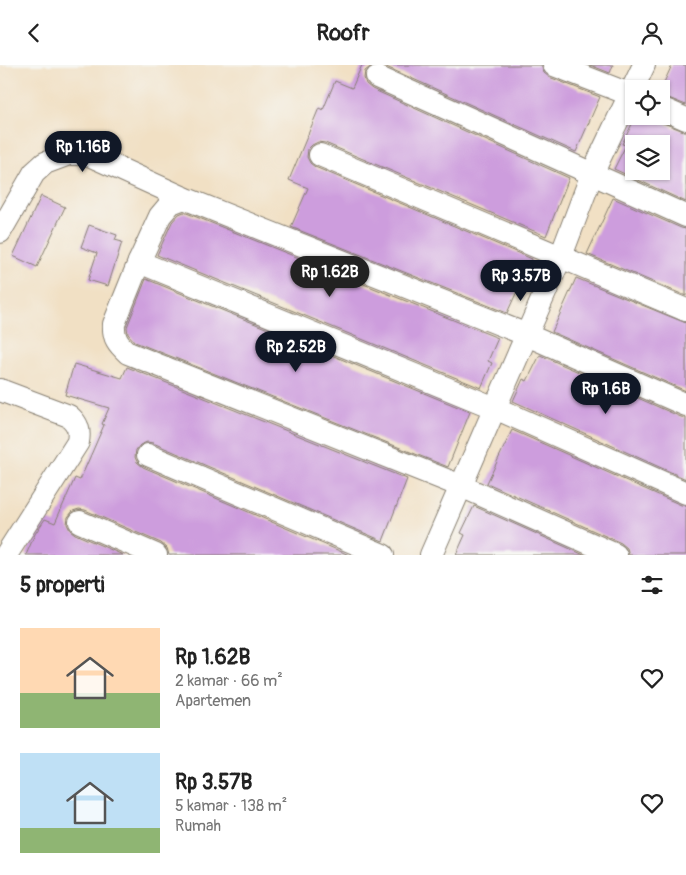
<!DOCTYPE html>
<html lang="id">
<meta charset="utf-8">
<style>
body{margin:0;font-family:Pangolin,sans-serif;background:#f2f2f2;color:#222;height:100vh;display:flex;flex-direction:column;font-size:19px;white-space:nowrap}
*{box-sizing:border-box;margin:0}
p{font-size:16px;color:#767676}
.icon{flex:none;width:28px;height:28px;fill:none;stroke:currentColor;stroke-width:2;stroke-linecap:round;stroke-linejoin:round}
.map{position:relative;height:490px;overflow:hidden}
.panel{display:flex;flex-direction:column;background:#fff;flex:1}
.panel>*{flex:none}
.buttons{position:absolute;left:625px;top:15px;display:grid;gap:10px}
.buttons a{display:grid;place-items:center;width:45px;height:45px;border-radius:0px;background:#fff;box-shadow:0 1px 4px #0004;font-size:25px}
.price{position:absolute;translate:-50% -42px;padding:0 11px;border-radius:18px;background:#111827;color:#fff;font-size:16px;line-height:32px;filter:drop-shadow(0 1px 2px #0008)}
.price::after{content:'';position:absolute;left:50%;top:30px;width:15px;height:11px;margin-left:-8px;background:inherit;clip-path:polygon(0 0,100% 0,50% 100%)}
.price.current{background:#222;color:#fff}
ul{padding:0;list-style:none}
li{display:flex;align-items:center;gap:15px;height:125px;padding:0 20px}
li span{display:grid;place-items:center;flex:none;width:140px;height:100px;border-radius:0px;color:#555}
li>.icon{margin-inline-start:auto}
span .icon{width:60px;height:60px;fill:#fffc;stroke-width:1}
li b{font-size:21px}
h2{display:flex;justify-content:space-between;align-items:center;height:60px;padding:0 20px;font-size:21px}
header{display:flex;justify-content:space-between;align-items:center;height:65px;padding:0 20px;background:#fff;font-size:22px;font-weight:700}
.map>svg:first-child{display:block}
</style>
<header><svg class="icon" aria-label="back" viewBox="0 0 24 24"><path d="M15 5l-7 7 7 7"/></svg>Roofr<svg class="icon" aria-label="person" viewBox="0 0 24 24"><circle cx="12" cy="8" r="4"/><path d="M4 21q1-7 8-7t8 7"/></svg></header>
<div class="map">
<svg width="686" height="490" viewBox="0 0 686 490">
<rect width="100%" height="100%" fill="#f6f6f2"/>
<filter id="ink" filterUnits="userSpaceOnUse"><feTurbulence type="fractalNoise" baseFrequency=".02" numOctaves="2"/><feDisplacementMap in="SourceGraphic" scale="10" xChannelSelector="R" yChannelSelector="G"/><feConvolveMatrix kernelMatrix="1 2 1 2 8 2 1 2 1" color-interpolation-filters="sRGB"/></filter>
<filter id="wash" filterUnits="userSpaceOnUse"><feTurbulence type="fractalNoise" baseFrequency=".0096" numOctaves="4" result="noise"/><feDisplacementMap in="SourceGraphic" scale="20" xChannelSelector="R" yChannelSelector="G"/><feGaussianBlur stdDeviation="1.12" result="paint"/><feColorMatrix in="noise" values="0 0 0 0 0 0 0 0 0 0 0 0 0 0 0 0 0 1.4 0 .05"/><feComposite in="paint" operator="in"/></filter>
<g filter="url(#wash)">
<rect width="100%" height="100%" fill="#f1e0c4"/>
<g id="blocks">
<g fill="#cd9ddd" fill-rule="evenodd">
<polygon points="362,0 373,0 365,6 364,13 366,19 372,24 569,113 546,171 325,78 318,77 312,80 308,84 307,92 310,98 315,102 532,194 507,248 291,162 308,123 289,115 319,43 323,45 335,16 352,23"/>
<polygon points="382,0 541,0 544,8 549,12 600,32 576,87"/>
<polygon points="590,0 613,0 610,8"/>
<polygon points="672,0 686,0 686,40 661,30 661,24"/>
<path d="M636,51h15l5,4 30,12v70l-72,-33 12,-24 -4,-1zM634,79h27v27h-27z"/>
<polygon points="41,131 65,142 37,202 13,191"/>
<polygon points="613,133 681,163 686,164 686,231 587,189"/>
<polygon points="184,147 498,273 488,296 492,298 481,323 157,190 172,157 179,149"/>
<polygon points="89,160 117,170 115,175 122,177 108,221 88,215 97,188 81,182"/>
<polygon points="576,213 686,258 686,326 552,267"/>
<polygon points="146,214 470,347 448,402 135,277 128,269 127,262"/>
<polygon points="540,290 681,352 686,353 686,414 513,336 523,314 527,316"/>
<polygon points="74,299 122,313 127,302 407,414 383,476 153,378 147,377 140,380 136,385 135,392 137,397 143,402 349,490 169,490 167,483 161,478 85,445 79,444 73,446 68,452 67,459 70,465 75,469 123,490 26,490 35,469 45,454 55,458 75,413 80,415 104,360 102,359 109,343 65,330"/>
<polygon points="512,365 681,440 686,441 686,490 629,490 627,483 621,478 487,418"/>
<polygon points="474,441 584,490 456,490 465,470 461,468"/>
</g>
</g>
</g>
<g filter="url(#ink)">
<use href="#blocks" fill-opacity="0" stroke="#867e70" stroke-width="1"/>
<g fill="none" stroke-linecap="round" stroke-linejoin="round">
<defs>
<g id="street">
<polyline points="554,0 634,31"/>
<polyline points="377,12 686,151"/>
<polyline points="661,43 686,54"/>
<polyline points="320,90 686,245"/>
<polyline points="0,167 34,108 45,98 69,89 87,89 184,133"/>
<polyline points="139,197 495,343 686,428"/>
<path d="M0,325l69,26c9,8 11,14 9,26l-72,113"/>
<polyline points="148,390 383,490"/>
<polyline points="80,457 156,490"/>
<polyline points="431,490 561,191 592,109 644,0"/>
<path d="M616,490l-155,-69 -333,-133c-10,-9 -15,-15 -14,-29l25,-62 21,-46 11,-13 13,-5 343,137 159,70"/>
</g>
</defs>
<use href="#street" stroke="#867e70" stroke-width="24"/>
<use href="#street" stroke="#fff" stroke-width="22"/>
</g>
</g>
</svg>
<div class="buttons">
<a><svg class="icon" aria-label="locate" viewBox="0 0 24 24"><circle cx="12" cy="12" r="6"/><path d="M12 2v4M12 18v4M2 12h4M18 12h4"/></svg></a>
<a><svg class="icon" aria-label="layers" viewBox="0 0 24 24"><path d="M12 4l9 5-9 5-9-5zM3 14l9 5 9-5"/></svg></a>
</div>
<b class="price" style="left:83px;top:108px">Rp 1.16B</b>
<b class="price current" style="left:330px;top:233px">Rp 1.62B</b>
<b class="price" style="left:521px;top:237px">Rp 3.57B</b>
<b class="price" style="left:296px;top:308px">Rp 2.52B</b>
<b class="price" style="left:606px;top:350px">Rp 1.6B</b>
</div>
<section class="panel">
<h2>5 properti<svg class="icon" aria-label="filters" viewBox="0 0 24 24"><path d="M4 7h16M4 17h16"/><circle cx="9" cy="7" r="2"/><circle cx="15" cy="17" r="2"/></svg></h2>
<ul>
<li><span style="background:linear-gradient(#ffd9b3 65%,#8fb573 0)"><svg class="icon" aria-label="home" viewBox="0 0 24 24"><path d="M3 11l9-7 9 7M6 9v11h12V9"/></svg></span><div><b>Rp 1.62B</b><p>2 kamar · 66 m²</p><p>Apartemen</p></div><svg class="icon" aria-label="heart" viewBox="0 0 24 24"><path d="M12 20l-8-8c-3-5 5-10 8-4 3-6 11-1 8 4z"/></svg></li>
<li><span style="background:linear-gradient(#bfe0f5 75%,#8fb573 0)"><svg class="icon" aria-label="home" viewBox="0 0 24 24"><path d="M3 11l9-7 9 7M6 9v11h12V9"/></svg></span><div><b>Rp 3.57B</b><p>5 kamar · 138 m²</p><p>Rumah</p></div><svg class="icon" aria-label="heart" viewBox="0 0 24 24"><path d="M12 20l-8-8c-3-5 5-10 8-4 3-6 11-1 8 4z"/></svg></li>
</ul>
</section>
